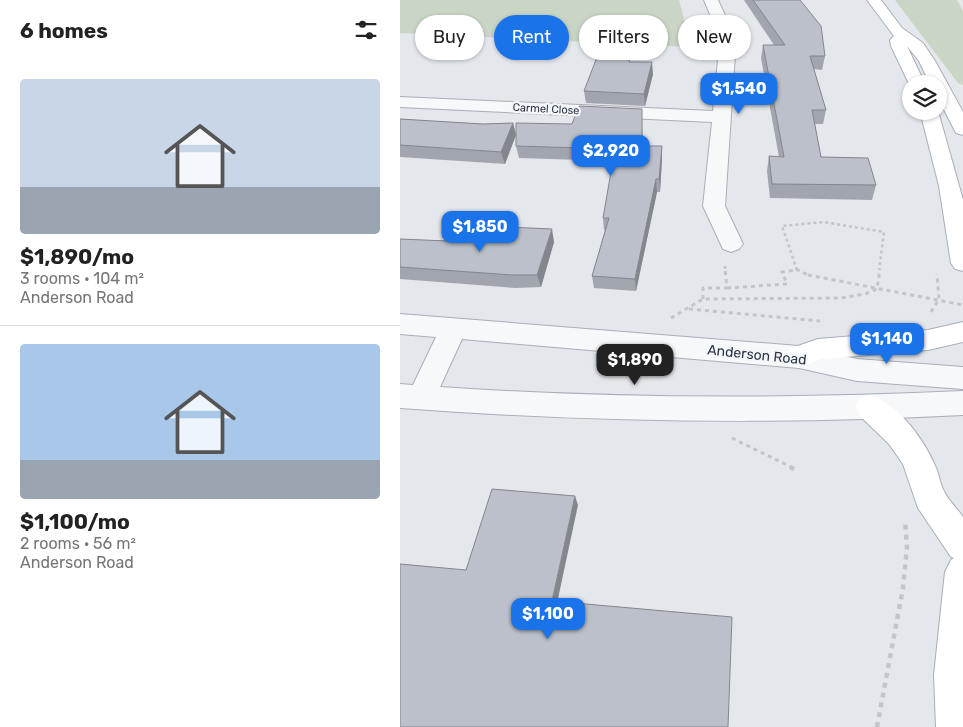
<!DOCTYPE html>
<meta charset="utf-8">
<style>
body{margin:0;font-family:Rubik,sans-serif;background:#f6f6f6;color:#222;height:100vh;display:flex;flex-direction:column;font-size:19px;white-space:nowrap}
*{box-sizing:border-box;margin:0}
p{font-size:16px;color:#767676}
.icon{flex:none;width:28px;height:28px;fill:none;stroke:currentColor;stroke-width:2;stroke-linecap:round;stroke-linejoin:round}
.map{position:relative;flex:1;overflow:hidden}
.drawer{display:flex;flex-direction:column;background:#fff;width:400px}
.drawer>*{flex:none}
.guide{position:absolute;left:15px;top:15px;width:472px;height:45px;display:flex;gap:10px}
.fabs{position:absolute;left:502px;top:75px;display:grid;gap:10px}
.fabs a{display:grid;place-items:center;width:45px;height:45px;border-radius:50%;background:#fff;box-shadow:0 1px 4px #0004;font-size:25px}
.price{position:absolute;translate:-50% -42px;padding:0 11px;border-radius:10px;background:#1a73e8;color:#fff;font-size:16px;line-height:32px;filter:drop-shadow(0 1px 2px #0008)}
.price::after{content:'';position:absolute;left:50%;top:30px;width:15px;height:11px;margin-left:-8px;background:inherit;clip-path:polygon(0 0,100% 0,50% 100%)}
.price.selected{background:#222;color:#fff}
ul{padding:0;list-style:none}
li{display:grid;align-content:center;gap:10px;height:265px;padding:0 20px}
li+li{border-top:1px solid #e0e0e0}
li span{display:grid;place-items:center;height:155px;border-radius:5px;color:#555}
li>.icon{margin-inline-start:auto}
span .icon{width:90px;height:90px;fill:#fffc;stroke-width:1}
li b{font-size:21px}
h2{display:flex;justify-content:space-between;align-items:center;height:60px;padding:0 20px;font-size:21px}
.tag{padding:0 18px;border-radius:22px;background:#fff;box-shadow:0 1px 4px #0004;font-size:18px;line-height:45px}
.tag.selected{background:#1a73e8;color:#fff}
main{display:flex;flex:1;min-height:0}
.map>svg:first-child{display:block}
</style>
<main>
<section class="drawer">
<h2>6 homes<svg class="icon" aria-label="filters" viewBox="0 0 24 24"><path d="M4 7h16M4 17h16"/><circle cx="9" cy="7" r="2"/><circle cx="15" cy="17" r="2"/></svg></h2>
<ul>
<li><span style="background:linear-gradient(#c9d6e8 70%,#9aa5b1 0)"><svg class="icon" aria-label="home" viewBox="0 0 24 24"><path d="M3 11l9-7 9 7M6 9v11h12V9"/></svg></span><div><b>$1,890/mo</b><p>3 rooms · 104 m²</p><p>Anderson Road</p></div></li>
<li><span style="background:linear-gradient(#a9c7e8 75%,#9aa5b1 0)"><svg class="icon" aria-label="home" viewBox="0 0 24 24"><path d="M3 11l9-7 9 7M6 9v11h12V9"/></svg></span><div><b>$1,100/mo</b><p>2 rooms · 56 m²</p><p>Anderson Road</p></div></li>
</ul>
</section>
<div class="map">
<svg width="563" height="727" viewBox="0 0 563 727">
<rect width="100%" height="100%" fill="#e4e7ec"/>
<g fill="#c9d6c5">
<polygon points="0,0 279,0 291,47 0,33"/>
<polygon points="495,0 557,0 563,11 563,85 558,83"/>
</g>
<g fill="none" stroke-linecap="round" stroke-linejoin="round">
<defs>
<polygon id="minor" points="304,0 318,0 336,39 325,206 343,244 339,249 331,252 323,249 303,206 312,122 0,107 0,97 313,111 320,39"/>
<path id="tertiary" d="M0,314l399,32 58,13 106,8v22l-106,-8 -58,-13 -337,-29 -22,48c174,12 349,12 523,4v24c-188,10 -375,7 -563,-7v-24l13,1 23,-48 -36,-3z"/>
<g id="secondary">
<polygon points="467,0 481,0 502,28 523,43 535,61 563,112 563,135 556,133 539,100 539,84 530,84 519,61 507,46 525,84 511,84 511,88 491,46 490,40 494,36"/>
<polygon points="520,111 538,111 563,200 563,271 555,269 551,263 539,186"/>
<polygon points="563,322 563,342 528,350 421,359 399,368 389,365 385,357 389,349 418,339 528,330"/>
<path d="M470,395c31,11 55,46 67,75 2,6 3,13 6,19 4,10 14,19 20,28v210h-27l-2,-52 11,-103 6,-12 3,-2 -3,-1 -33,-49 -15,-44 -14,-20 -29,-28 -5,-9 5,-9z"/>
</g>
</defs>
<use href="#minor" stroke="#a9aeb7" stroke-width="2"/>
<use href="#tertiary" stroke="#a9aeb7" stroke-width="2"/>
<use href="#secondary" stroke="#a9aeb7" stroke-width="2"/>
<g stroke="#c2c5cb" stroke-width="2.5" stroke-dasharray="3 3" stroke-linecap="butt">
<polyline points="325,266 325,270"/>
<polyline points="397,270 382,226 424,222 484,232 479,270"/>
</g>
<g stroke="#c2c5cb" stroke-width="3" stroke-dasharray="4 4" stroke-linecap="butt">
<polyline points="396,269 408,275"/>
<polyline points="327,288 387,284 382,272 397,270"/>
<polyline points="303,299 303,288 327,288 325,269"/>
<polyline points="289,309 420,321"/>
<polyline points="531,312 539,299 537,274"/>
<polyline points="271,318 303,299 441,298 465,294 477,289 480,269"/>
<polyline points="332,438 393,468"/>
</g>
<g stroke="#c2c5cb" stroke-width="4.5" stroke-dasharray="5 5" stroke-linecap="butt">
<polyline points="390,467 394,469"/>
<polyline points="477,727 503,588 507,547 505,520"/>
</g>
<use href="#minor" fill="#f7f8fa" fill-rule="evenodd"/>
<use href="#tertiary" fill="#f7f8fa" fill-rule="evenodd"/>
<use href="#secondary" fill="#fff" fill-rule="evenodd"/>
<polyline stroke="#c2c5cb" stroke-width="3" stroke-dasharray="4 4" stroke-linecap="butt" points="408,275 563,305"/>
</g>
<g fill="#a1a5ae">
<polygon points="344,0 400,0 425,56 422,70 414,69 426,110 423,124 415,124 421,157 476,185 472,200 370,198 367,171 369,156 379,157 361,58 363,45 374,45"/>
<polygon points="230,62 253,74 245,106 186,103 184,91"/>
<polygon points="0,119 83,124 113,123 116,135 172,124 242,121 243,146 262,146 262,159 260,192 257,192 236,291 194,288 192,276 205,230 204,230 203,218 213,161 119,158 116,146 116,135 105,164 0,157"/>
<polygon points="0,239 47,241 154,242 141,287 116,288 0,279"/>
</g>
<g fill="#83868d">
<polygon points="252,62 253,74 245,106 244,94"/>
<polygon points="113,123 116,135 105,164 101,152"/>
<polygon points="262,146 262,159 260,192 259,179"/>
<polygon points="256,179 257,192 236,291 235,279"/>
<polygon points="152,229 154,242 141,287 137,275"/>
<polygon points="175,496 178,505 156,608 152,601"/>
</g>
<g fill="#bbc0ca" stroke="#83868d">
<polygon points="353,0 400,0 421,26 425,56 410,56 426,110 412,110 421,157 468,158 476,185 372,184 369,156 384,157 363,45 385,45"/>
<polygon points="197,57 230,58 229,62 252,62 244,94 184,91"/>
<polygon points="179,106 242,109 242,146 262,146 259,179 256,179 235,279 192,276 209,218 203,218 215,149 116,146 116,123 172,124"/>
<polygon points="0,119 83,124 113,123 101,152 0,145"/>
<polygon points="107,227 152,229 137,275 112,275 0,267 0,239 47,241 51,235 103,238"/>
<polygon points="92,489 175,496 152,601 332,617 328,727 0,727 0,564 66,570"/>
</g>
<g text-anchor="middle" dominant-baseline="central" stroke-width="4.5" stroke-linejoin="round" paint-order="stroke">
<g font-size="11" fill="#2b3445" stroke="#f4f6f9">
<text transform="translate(146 109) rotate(3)">Carmel Close</text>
</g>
<g font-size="14" fill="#2b3445" stroke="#f4f6f9">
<text transform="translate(357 355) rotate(6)">Anderson Road</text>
</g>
</g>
</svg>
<div class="fabs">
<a><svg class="icon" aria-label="layers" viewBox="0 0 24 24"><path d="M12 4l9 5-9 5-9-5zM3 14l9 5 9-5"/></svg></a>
</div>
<b class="price" style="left:339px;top:115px">$1,540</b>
<b class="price" style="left:211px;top:177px">$2,920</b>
<b class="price" style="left:80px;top:253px">$1,850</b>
<b class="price" style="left:487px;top:365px">$1,140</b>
<b class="price selected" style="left:235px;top:386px">$1,890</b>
<b class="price" style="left:148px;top:640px">$1,100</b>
<div class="guide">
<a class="tag">Buy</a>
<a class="tag selected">Rent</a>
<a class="tag">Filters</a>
<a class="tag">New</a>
</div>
</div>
</main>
